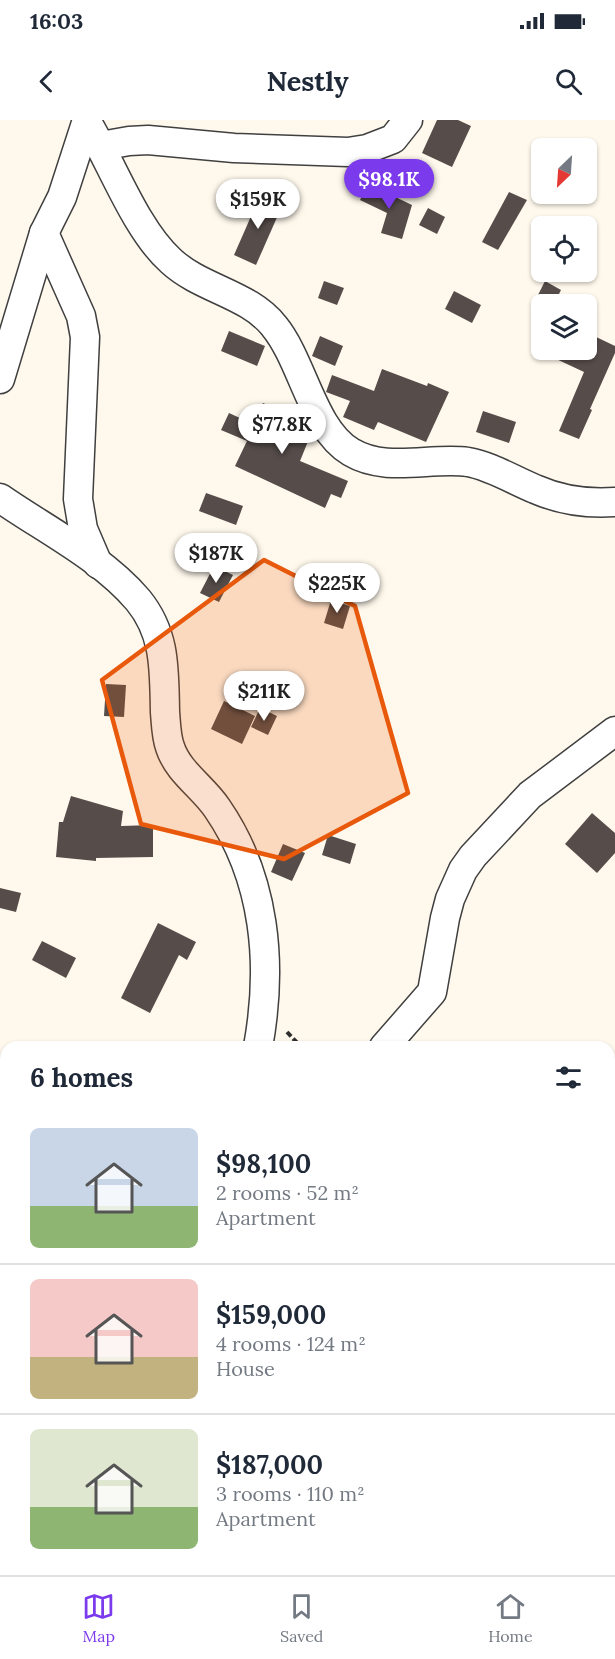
<!DOCTYPE html>
<meta charset="utf-8">
<style>
body{margin:0;font-family:Lora,serif;background:#f2f2f3;color:#1f2937;height:100vh;display:flex;flex-direction:column;font-size:22px;white-space:nowrap}
*{box-sizing:border-box;margin:0}
p{font-size:20px;color:#747a83}
.icon{flex:none;width:33px;height:33px;fill:none;stroke:currentColor;stroke-width:2;stroke-linecap:round;stroke-linejoin:round}
.map{position:relative;flex:1;overflow:hidden}
.details{position:absolute;left:0px;top:921px;width:615px;height:534px;display:flex;flex-direction:column;background:#fff;border-radius:18px 18px 0 0;box-shadow:0 2px 4px #0004}
.details>*{flex:none}
.needle{width:39px;rotate:205deg}
.tools{position:absolute;left:531px;top:18px;display:grid;gap:12px}
.tools a{display:grid;place-items:center;width:66px;height:66px;border-radius:9px;background:#fff;box-shadow:0 2px 4px #0004;font-size:30px}
.price{position:absolute;translate:-50% -51px;padding:0 14px;border-radius:21px;background:#fff;color:#222;font-size:20px;line-height:39px;filter:drop-shadow(0 2px 3px #0008)}
.price::after{content:'';position:absolute;left:50%;top:36px;width:18px;height:14px;margin-left:-9px;background:inherit;clip-path:polygon(0 0,100% 0,50% 100%)}
.price.on{background:#7c3aed;color:#fff}
ul{padding:0;list-style:none}
li{display:flex;align-items:center;gap:18px;height:150px;padding:0 30px}
li+li{border-top:2px solid #e0e1e3}
li span{display:grid;place-items:center;flex:none;width:168px;height:120px;border-radius:9px;color:#555}
li>.icon{margin-inline-start:auto}
span .icon{width:72px;height:72px;fill:#fffc;stroke-width:1}
li b{font-size:26px}
h2{display:flex;justify-content:space-between;align-items:center;height:72px;padding:0 30px;font-size:26px}
.status{display:flex;justify-content:space-between;align-items:center;height:42px;padding:0 30px;background:#fff;direction:ltr}
.status svg{height:16px;fill:currentColor}
header{display:flex;justify-content:space-between;align-items:center;height:78px;padding:0 30px;background:#fff;font-size:27px;font-weight:800}
.menu{display:flex;justify-content:space-around;align-items:center;height:84px;border-top:2px solid #e0e1e3;background:#fff;font-size:16px;color:#747a83}
.menu a{display:grid;justify-items:center;gap:3px}
.menu .on{color:#7c3aed}
.map>svg:first-child{display:block}
</style>
<div class="status"><b>16:03</b><svg viewBox="0 0 49 12"><path d="M0 12V9h3v3zM5 12V6h3v6zM10 12V3h3v9zM15 12V0h3v12zM26 1h20v11H26zM47 4h2v5h-2z"/></svg></div>
<header><svg class="icon" aria-label="back" viewBox="0 0 24 24"><path d="M15 5l-7 7 7 7"/></svg>Nestly<svg class="icon" aria-label="search" viewBox="0 0 24 24"><circle cx="10" cy="10" r="6"/><path d="M15 15l6 6"/></svg></header>
<div class="map">
<svg width="615" height="1455" viewBox="0 0 615 1455">
<rect width="100%" height="100%" fill="#fff9ed"/>
<g fill="#564d4a">
<polygon points="437,0 458,0 471,6 452,47 422,33"/>
<polygon points="368,64 412,85 402,119 381,113 387,93 360,80"/>
<polygon points="509,72 527,80 498,130 482,122"/>
<polygon points="260,76 282,86 256,145 234,135"/>
<polygon points="428,88 445,97 437,114 419,105"/>
<polygon points="324,161 344,168 337,185 318,178"/>
<polygon points="545,161 561,170 554,184 546,184 536,179"/>
<polygon points="454,171 481,185 472,203 445,189"/>
<polygon points="229,211 265,226 257,246 221,231"/>
<polygon points="592,215 615,226 615,233 590,289 592,290 579,319 559,311 584,252 537,230 586,230"/>
<polygon points="320,216 343,226 335,246 312,236"/>
<polygon points="382,249 427,266 428,263 449,272 426,322 378,302 374,310 343,297 350,281 326,272 332,255 374,271"/>
<polygon points="263,283 304,302 311,314 300,341 348,361 341,378 331,374 325,388 235,346 247,321 221,310 229,293 253,304"/>
<polygon points="483,291 516,302 509,323 476,312"/>
<polygon points="206,373 243,386 236,405 199,391"/>
<polygon points="214,446 233,455 219,482 200,473"/>
<polygon points="331,480 350,486 343,509 324,503"/>
<polygon points="106,564 126,565 124,597 104,596"/>
<polygon points="224,581 255,596 242,624 211,609"/>
<polygon points="260,588 277,596 268,615 251,607"/>
<polygon points="71,676 123,691 121,706 153,705 153,737 96,738 96,741 56,737 59,702 63,702"/>
<polygon points="592,693 615,713 615,733 597,753 565,724"/>
<polygon points="328,715 356,724 350,744 322,735"/>
<polygon points="283,724 305,733 292,761 271,752"/>
<polygon points="0,768 21,773 16,792 0,788"/>
<polygon points="158,803 196,822 187,840 179,835 150,893 121,878"/>
<polygon points="42,821 76,838 66,858 32,840"/>
</g>
<g fill="none" stroke-linecap="round" stroke-linejoin="round">
<defs>
<g id="minor">
<path d="M87,2c25,42 49,108 84,139 30,28 78,33 103,65 29,35 38,103 77,126 35,21 79,5 117,10 23,4 45,18 67,27 25,11 53,15 80,13"/>
<polyline points="101,26 129,21 148,20 234,28 348,32 367,29 393,19 408,0"/>
<polyline points="44,113 81,196 85,217 78,379 83,409 98,444"/>
<polyline points="0,259 44,113 62,77 87,0"/>
<path d="M0,378c46,32 101,59 138,102 28,34 26,70 27,112 1,11 1,24 5,35 8,25 33,40 47,61 49,71 56,157 41,239"/>
<polyline points="384,927 432,872 445,798 450,779 463,750 473,736 530,675 615,611"/>
<polyline points="609,1229 615,1232"/>
<polyline points="609,1358 615,1363"/>
<polyline points="609,1436 615,1436"/>
<polyline points="364,1449 371,1455"/>
</g>
</defs>
<use href="#minor" stroke="#404040" stroke-width="31"/>
<g stroke="#2f2f2f" stroke-width="4" stroke-dasharray="6 3" stroke-linecap="butt">
<polyline points="287,912 301,927"/>
<polyline points="0,1246 6,1248"/>
<polyline points="119,1455 122,1449"/>
</g>
<use href="#minor" stroke="#fff" stroke-width="28"/>
</g>
<path fill="#e8590c" fill-opacity="0.2" stroke="#e8590c" stroke-width="4.5" stroke-linejoin="round" d="M264,440l91,46 53,187 -124,66 -143,-35 -39,-144z"/>
</svg>
<div class="tools">
<a><svg class="needle" viewBox="-14 -14 28 28"><path d="M0-13l5 13h-10z" fill="#e53935"/><path d="M0 13l5-13h-10z" fill="#747a83"/></svg></a>
<a><svg class="icon" aria-label="locate" viewBox="0 0 24 24"><circle cx="12" cy="12" r="6"/><path d="M12 2v4M12 18v4M2 12h4M18 12h4"/></svg></a>
<a><svg class="icon" aria-label="layers" viewBox="0 0 24 24"><path d="M12 4l9 5-9 5-9-5zM3 14l9 5 9-5"/></svg></a>
</div>
<b class="price on" style="left:389px;top:90px">$98.1K</b>
<b class="price" style="left:258px;top:110px">$159K</b>
<b class="price" style="left:282px;top:335px">$77.8K</b>
<b class="price" style="left:216px;top:464px">$187K</b>
<b class="price" style="left:337px;top:494px">$225K</b>
<b class="price" style="left:264px;top:602px">$211K</b>
<section class="details">
<h2>6 homes<svg class="icon" aria-label="filters" viewBox="0 0 24 24"><path d="M4 7h16M4 17h16"/><circle cx="9" cy="7" r="2"/><circle cx="15" cy="17" r="2"/></svg></h2>
<ul>
<li><span style="background:linear-gradient(#c9d6e8 65%,#8fb573 0)"><svg class="icon" aria-label="home" viewBox="0 0 24 24"><path d="M3 11l9-7 9 7M6 9v11h12V9"/></svg></span><div><b>$98,100</b><p>2 rooms · 52 m²</p><p>Apartment</p></div></li>
<li><span style="background:linear-gradient(#f6c9c9 65%,#c2b280 0)"><svg class="icon" aria-label="home" viewBox="0 0 24 24"><path d="M3 11l9-7 9 7M6 9v11h12V9"/></svg></span><div><b>$159,000</b><p>4 rooms · 124 m²</p><p>House</p></div></li>
<li><span style="background:linear-gradient(#dfe7d0 65%,#8fb573 0)"><svg class="icon" aria-label="home" viewBox="0 0 24 24"><path d="M3 11l9-7 9 7M6 9v11h12V9"/></svg></span><div><b>$187,000</b><p>3 rooms · 110 m²</p><p>Apartment</p></div></li>
</ul>
</section>
</div>
<nav class="menu">
<a class="on"><svg class="icon" aria-label="map" viewBox="0 0 24 24"><path d="M3 6l6-2 6 2 6-2v14l-6 2-6-2-6 2zM9 4v14M15 6v14"/></svg>Map</a>
<a><svg class="icon" aria-label="saved" viewBox="0 0 24 24"><path d="M7 4h10v16l-5-4-5 4z"/></svg>Saved</a>
<a><svg class="icon" aria-label="home" viewBox="0 0 24 24"><path d="M3 11l9-7 9 7M6 9v11h12V9"/></svg>Home</a>
</nav>
